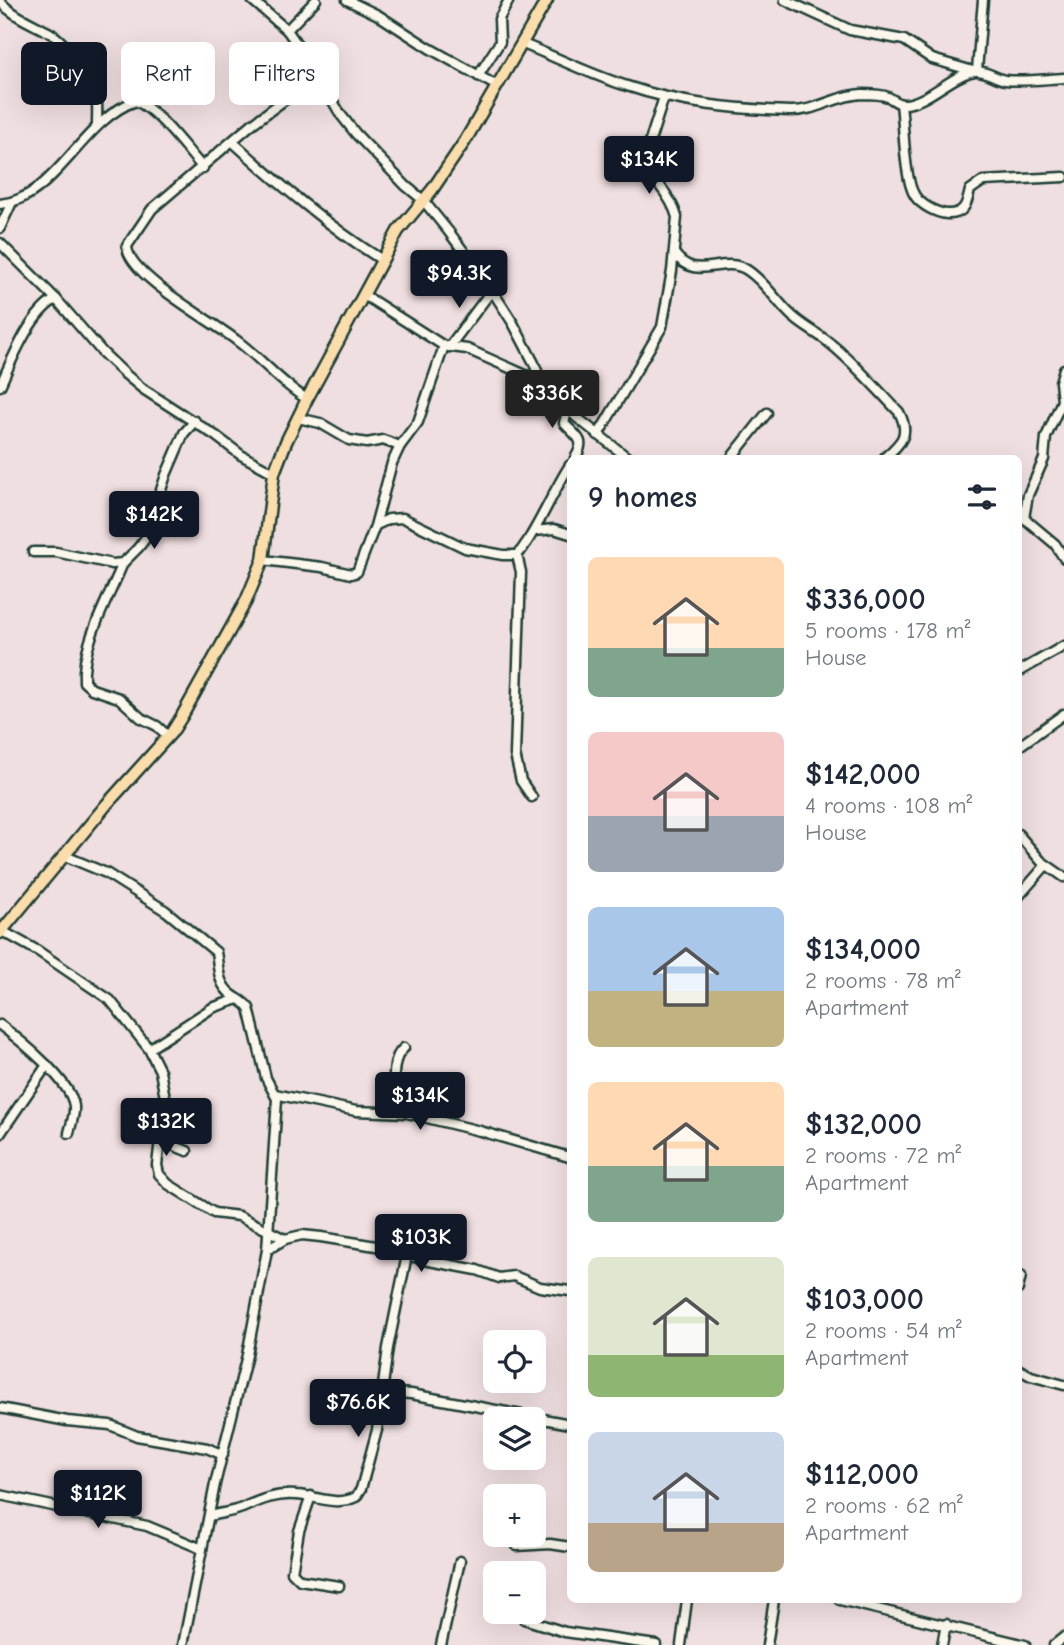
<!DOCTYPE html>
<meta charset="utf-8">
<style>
body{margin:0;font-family:"Comic Neue",sans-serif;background:#f2f2f3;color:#1f2937;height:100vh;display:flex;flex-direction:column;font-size:26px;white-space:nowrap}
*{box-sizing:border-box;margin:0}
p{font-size:23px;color:#747a83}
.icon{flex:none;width:38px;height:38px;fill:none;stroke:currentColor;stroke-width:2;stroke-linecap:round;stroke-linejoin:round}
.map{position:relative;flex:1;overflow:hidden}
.details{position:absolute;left:567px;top:455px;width:455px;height:1148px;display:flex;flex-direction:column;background:#fff;border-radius:10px;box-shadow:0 7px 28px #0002}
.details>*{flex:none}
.guide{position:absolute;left:21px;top:42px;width:441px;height:63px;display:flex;gap:14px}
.buttons{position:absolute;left:483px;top:1330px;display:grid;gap:14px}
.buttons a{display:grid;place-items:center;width:63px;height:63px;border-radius:10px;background:#fff;box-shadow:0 7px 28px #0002;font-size:35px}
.price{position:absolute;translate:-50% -60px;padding:0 16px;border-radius:7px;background:#111827;color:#fff;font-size:23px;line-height:46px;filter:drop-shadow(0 2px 4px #0008)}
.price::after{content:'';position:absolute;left:50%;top:42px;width:21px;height:16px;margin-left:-10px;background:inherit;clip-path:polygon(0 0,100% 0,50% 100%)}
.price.active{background:#222;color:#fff}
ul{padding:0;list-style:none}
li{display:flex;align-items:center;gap:21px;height:175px;padding:0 21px}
li span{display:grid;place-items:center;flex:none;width:196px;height:140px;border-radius:10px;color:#555}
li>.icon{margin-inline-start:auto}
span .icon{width:84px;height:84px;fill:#fffc;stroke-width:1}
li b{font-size:30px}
h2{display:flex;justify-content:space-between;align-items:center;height:84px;padding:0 21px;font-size:30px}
.tag{padding:0 24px;border-radius:10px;background:#fff;box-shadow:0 7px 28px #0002;font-size:24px;line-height:63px}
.tag.active{background:#111827;color:#fff}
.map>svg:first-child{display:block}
</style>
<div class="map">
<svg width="1064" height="1645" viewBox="0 0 1064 1645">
<rect width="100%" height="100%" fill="#f0dfe0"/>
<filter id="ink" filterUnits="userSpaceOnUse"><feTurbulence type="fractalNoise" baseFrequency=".0143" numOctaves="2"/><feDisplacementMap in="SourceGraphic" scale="14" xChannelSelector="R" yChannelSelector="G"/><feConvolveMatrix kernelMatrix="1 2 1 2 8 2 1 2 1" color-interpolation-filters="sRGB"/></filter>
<g filter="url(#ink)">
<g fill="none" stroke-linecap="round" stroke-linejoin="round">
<defs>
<g id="minor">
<polyline points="252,0 287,30 309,61 341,115 356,134 406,186 423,200 449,232 488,284 513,323 534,363 541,382 575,416 628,458"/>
<polyline points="347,0 378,15 429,48 497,86"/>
<polyline points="785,0 850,30 904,40 932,59 973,71"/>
<path d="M0,2c15,15 32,21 50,31 14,8 43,44 46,60 2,10 1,22 1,32"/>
<polyline points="287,30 316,0"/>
<path d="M523,44c35,14 68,31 104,42 53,18 107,23 163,25 25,1 46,-16 72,-17 8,0 19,0 26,3 5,2 9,7 15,7 22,1 51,-31 72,-33 10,-1 20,7 30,9 20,2 40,-1 59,-2"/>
<polyline points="977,70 983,0"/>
<polyline points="478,76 500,42 499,19 509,0"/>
<path d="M901,104c3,21 3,76 14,92 6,9 21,17 32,18 17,1 20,-10 23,-24l13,-9 81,-4"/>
<path d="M233,142c47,43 95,84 149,118"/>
<path d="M0,204c55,-4 83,-86 136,-103 23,10 49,47 67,67"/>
<polyline points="0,228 12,202"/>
<polyline points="0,243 56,299 103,353 125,374 143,389 216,436 241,455 274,473"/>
<path d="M674,253c22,31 48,1 73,17 17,11 27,28 41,42 11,12 26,19 39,29 26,20 49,47 72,71 12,23 2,31 -15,46"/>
<polyline points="364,295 444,346 467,349 541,382"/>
<polyline points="449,347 492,290"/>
<path d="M0,386c12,-26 30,-73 56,-87"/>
<path d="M307,399c-26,-15 -46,-41 -71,-59 -22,-18 -109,-65 -109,-94l25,-37 100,-85 65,-48"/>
<path d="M568,408l-4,15c13,15 23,16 11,35"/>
<polyline points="298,418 320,423 349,440 367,443 383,440 400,446"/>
<path d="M598,435l64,-108 10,-56 5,-54c-3,-11 -10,-22 -17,-31 -7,-9 -15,-11 -17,-23l21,-66"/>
<polyline points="731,458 767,413"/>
<polyline points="1018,513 1055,544 1064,558"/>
<polyline points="1024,518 1028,495 1044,459 1046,437 1062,401 1060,382 1064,369"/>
<path d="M376,525l13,-6 14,-1 62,30 38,7h14c5,-4 6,-8 10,-13 16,-25 27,-52 43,-77"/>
<polyline points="535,531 554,529 570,534"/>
<polyline points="33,552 56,552 112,564 123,563 138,548 155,526 157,502 166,475 184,433 195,421"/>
<polyline points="517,555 521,572 515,755 521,781 532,797"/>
<polyline points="263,560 322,567 351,574 357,572 375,526 392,463 400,446 418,422 444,346"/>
<path d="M123,563c-14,35 -42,81 -39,119l8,7 27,9 22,20 16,8 11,10"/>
<polyline points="1018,672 1064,646"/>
<polyline points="1018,747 1064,714"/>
<polyline points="1018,834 1041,861 1064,877"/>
<path d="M65,856l41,17 60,38 50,41c3,15 1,31 15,42 6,5 13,7 18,14l17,70 11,21 -10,151 -20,105 -32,129 -32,161"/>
<polyline points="1018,897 1046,865"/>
<polyline points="2,931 38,951 110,1000 149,1049 160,1071 165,1098 157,1165 159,1174 168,1184 214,1213 239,1216 285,1239"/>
<path d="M0,1025c20,15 71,56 74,81 1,9 -3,18 -5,27"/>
<polyline points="149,1049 212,1008 238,999"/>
<polyline points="275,1094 356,1111 407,1113 480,1131 569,1157"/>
<path d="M395,1112c1,-18 -7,-52 9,-64"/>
<polyline points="0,1134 47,1065"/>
<polyline points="162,1135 172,1145 187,1151"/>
<polyline points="267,1250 285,1239 302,1235 321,1237 382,1247 424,1260 477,1270 499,1278 514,1276 540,1287 570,1291"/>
<polyline points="1018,1289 1021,1276"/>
<polyline points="1018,1369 1031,1376 1064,1385"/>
<polyline points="383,1392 411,1394 570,1424"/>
<polyline points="0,1408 67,1421 110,1425 137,1436 207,1448 223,1455"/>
<polyline points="0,1495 147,1526 202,1549"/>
<polyline points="311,1496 299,1531 292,1572 300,1580 339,1586"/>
<path d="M210,1516c11,-3 22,-4 32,-8 18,-8 35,-15 54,-13 22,1 39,12 60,2l5,-8 16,-59 11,-82 19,-93"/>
<polyline points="517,1546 550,1544 570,1547"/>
<polyline points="840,1600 1025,1645"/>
<polyline points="524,1619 565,1632 656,1645"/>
<polyline points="441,1645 460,1561"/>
<polyline points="681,1645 687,1600"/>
<polyline points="767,1645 774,1600"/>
<polyline points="942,1645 946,1624"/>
<polyline points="1054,1645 1064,1637"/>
</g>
<polyline id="major" points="0,933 107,804 172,732 182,716 246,601 263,560 274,473 286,442 307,399 398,231 432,190 465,141 547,0"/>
</defs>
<use href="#minor" stroke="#1f3d34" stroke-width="13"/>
<use href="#major" stroke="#1f3d34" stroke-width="15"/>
<use href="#minor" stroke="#fbf7ec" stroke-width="8"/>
<use href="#major" stroke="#fbddab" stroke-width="10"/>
</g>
</g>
</svg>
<div class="buttons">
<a><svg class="icon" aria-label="locate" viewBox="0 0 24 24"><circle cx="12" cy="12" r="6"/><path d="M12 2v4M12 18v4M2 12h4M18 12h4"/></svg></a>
<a><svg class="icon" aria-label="layers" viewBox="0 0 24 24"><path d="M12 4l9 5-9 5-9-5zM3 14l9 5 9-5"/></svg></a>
<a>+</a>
<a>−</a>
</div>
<b class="price" style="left:649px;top:196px">$134K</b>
<b class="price" style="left:459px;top:310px">$94.3K</b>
<b class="price active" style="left:552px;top:430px">$336K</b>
<b class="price" style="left:154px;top:551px">$142K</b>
<b class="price" style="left:420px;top:1132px">$134K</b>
<b class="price" style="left:166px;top:1158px">$132K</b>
<b class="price" style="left:421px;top:1274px">$103K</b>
<b class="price" style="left:358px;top:1439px">$76.6K</b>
<b class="price" style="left:98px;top:1530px">$112K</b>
<div class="guide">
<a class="tag active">Buy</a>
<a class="tag">Rent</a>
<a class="tag">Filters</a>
</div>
<section class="details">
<h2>9 homes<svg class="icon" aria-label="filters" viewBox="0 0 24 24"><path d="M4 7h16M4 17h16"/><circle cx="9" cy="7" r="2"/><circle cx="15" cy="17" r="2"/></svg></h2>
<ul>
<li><span style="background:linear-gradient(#ffd9b3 65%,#7fa58c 0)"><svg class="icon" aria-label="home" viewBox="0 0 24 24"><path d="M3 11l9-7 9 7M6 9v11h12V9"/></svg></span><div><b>$336,000</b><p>5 rooms · 178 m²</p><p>House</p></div></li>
<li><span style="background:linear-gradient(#f6c9c9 60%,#9aa5b1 0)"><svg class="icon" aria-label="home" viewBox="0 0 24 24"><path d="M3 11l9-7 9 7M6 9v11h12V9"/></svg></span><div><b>$142,000</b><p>4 rooms · 108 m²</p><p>House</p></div></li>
<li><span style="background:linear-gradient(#a9c7e8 60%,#c2b280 0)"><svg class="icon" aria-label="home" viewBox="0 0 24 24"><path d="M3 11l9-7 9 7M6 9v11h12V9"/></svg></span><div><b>$134,000</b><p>2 rooms · 78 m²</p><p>Apartment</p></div></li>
<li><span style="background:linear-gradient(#ffd9b3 60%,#7fa58c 0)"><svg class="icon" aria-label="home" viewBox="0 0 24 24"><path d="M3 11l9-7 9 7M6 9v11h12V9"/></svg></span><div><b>$132,000</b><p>2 rooms · 72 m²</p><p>Apartment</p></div></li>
<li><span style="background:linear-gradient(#dfe7d0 70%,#8fb573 0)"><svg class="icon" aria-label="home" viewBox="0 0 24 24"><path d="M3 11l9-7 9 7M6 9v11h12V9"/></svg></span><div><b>$103,000</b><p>2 rooms · 54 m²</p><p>Apartment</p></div></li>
<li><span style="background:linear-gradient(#c9d6e8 65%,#b9a48a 0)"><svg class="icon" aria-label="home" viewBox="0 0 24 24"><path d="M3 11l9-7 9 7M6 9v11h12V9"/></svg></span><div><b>$112,000</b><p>2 rooms · 62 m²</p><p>Apartment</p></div></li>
</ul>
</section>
</div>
